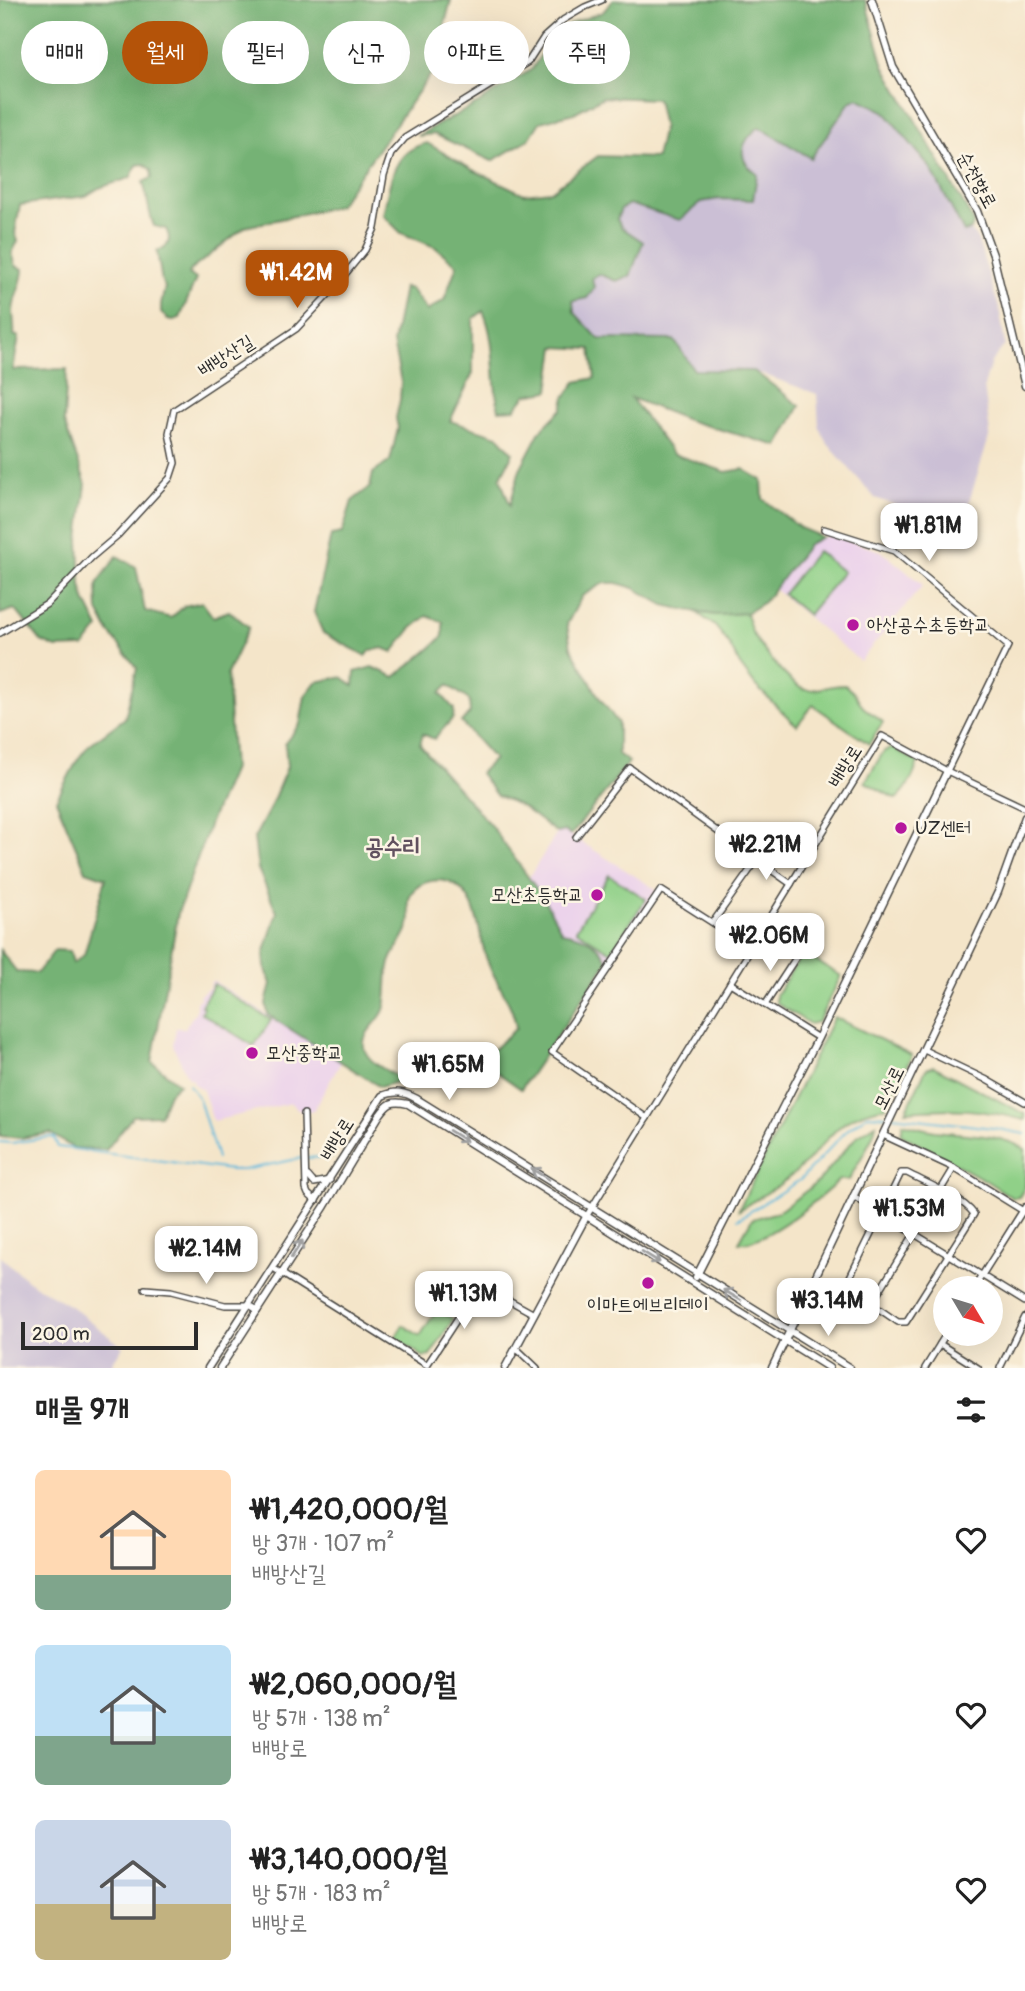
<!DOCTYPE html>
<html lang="ko">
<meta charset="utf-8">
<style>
body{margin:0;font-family:Pangolin,"Poor Story",sans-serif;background:#f2f2f2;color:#222;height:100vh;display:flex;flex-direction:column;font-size:26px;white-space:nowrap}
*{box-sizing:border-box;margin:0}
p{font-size:23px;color:#767676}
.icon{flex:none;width:38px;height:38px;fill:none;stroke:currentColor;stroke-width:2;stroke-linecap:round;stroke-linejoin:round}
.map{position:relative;height:1368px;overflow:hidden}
.side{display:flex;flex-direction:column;background:#fff;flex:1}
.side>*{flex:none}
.top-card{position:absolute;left:21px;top:21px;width:984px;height:63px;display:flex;gap:14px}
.needle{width:46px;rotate:128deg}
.buttons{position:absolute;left:933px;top:1276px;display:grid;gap:14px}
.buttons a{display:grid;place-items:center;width:70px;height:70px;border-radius:50%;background:#fff;box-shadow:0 7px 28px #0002;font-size:35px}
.scale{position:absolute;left:21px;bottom:18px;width:177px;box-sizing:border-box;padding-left:7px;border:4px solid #2b2b2b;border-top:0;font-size:19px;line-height:24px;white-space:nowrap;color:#2b2b2b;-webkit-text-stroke:5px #fcf5e5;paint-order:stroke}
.price{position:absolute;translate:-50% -60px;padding:0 16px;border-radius:14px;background:#fff;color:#222;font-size:23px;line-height:46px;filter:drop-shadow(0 2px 4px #0008)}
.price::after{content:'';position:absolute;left:50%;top:42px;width:21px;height:16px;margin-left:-10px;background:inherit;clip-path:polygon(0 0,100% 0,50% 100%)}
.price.selected{background:#b45309;color:#fff}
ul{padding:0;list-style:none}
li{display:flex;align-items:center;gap:21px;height:175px;padding:0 35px}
li span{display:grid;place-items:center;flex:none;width:196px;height:140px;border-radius:10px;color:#555}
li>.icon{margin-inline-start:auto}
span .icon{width:84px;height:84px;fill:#fffc;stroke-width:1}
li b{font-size:30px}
h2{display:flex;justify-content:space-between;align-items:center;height:84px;padding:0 35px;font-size:30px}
.tag{padding:0 24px;border-radius:32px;background:#fff;box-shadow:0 7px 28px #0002;font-size:24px;line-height:63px}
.tag.selected{background:#b45309;color:#fff}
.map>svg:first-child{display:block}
</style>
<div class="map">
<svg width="1025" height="1368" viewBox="0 0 1025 1368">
<rect width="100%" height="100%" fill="#fcf5e5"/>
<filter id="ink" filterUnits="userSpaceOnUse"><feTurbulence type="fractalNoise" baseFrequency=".0143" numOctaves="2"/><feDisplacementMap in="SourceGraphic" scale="14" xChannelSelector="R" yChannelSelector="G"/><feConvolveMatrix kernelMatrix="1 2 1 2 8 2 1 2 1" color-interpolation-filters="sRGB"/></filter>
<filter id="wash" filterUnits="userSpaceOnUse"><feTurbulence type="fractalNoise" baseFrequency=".00686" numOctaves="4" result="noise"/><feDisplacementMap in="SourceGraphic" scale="28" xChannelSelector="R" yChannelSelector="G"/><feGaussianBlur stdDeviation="1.57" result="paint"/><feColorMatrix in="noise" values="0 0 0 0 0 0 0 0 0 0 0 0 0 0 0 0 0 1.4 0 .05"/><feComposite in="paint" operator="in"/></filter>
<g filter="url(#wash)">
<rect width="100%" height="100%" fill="#f4e5c9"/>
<g fill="#ebd1eb">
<polygon points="830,535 881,551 923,585 860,661 773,588 809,544"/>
<polygon points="564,831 657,890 608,961 600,947 571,933 562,932 544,899 528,879 557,833"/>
<polygon points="212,980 341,1062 313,1111 300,1111 291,1103 213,1121 203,1090 194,1084 193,1079 188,1078 173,1045 176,1028 185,1028 196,1011 196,1002 201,998 199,995 209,988"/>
</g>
<g fill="#cbbfd5">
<polygon points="858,98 884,111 930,167 964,232 971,230 978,241 999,308 1005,345 991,362 984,386 990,434 961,528 875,498 827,443 819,426 817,394 754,371 694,370 599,339 574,312 573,301 587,297 592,278 599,274 616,281 643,242 621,227 617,219 621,209 626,204 680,220 701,202 719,199 752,200 742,157 747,137 759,127 811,158 850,102"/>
<polygon points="0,1256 28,1281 72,1307 123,1347 112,1363 117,1368 0,1368"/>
</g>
<g fill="#90d088" stroke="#5e7e5a" stroke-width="2">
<polygon points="817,551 843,572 808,615 783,594"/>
<path d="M697,613l19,2 30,-2c2,6 4,15 7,21 8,14 39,54 54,56 12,1 25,-6 38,-5l10,9 8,13 20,15 -14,22 -56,-39 -16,20 -4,-3 -37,-36 -16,-21 -11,-21 -14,-18z"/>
<path d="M892,748l26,14c-4,14 -11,28 -22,37l-31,-17 19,-31z"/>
<polygon points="609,875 646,899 611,952 576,930"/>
<polygon points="803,953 841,976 818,1022 810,1024 776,1003 776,995"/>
<polygon points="214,984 271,1020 254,1046 201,1013 204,1008 201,1006"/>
<path d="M834,1017l78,38 -26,52c-55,9 -57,39 -94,68 -16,14 -37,24 -54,36z"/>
<path d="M933,1066l92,48v6c-44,-11 -74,-13 -119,-9l20,-42z"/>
<path d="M903,1123c10,3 21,6 32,8 31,4 62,2 90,18v38l-6,10 -6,1 -28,-18 -84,-46z"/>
<path d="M876,1124c-4,20 -18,37 -27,56h-10c-17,17 -77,66 -100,62l13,-23 26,-7 40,-30 38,-45z"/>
<polygon points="437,1309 453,1319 430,1356 424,1357 395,1338 403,1325 420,1336"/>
</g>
<g fill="#74b274" stroke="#506e50" stroke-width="2" fill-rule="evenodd">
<path d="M0,0h451l-18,71 -95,135 -93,21 -54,43 -2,4 7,5 -16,39 -10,3 -9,-8v-9l4,-17 -3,-5 -5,-31 8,-3c5,-7 5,-11 1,-19l-12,-3c-6,-14 -6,-29 -11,-44l9,-4 -1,-8 -7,-6 -7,1 -7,13 -31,10 -13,8 -66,9 -5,28 3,8 -6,12 4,13 7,3c0,14 -9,27 -10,42 0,8 2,16 1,24l5,2 -6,33 54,-1 -3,53 22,62 -7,56 2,45 4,15 14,28 -15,19 -28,1 -15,-7 -26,-32 -15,5z"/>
<path d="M613,0h252l19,66 90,156 -3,8 -7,2 -34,-65 -46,-56 -26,-13 -8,4 -39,56 -52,-31c-18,14 -24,32 -2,47l-4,26 -34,-1 -18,3 -21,18 -51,-16 -8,5 -4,10 4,8 22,15 -13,34 -14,5 -17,-7 -7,4 2,10 -7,10 -14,3 1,11 25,27 75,1 20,30 60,1 46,35 -22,40 -88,-25 -59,-23 42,56 53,18 17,-3 19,11 1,19 37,29 22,9 -13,7 -45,58 -18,11 -30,2 -35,-6 -17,-4 -30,-17 -17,-5h-13l-22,13 -15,28 4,24 28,49 19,26v31l11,8 -58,73 -7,-4 -7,2 -36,-27 -25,-11 -16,-22 14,-14 -33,-37 9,-9 -1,-13 -21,-15 -8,8 14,16 -1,9 -19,21 -11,-5 -3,11 72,82 52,72 18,33c20,3 38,11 46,29l-87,128 -40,-28 35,-33c-3,-29 -26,-50 -32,-78 -6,-24 -8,-58 -35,-68 -14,-5 -36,1 -40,17 -2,8 3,18 0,26 -3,11 -15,25 -19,38 -5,16 -1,34 -6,47 -5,13 -22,21 -20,37 2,16 28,26 40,33l-24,7 -112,-72 -2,-12 5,-19 -6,-18 -1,-12 13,-42 -19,-43 -4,-31 15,-28 18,-43 -2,-24 15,-19 5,-28 11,-14 26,-5 12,9 1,-14 17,-5 23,10c16,-14 34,-25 48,-41v-14l-16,-6 -16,13 -18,23 -10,-4 -13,3 -4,5 -43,-23 -9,-21 17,-77 11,-2 10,-32 18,-14 3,-14 17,-12 8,-33 -2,-10 4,-18 1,-18 -8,-39 11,-56 7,2 16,22 17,-11 13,-35 -22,-18 -34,-14 -18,-18c7,-31 8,-64 44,-72l46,27 51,24 27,-3 47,-35 58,2 7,-31 -6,-28 -54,-2 -29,16 -34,9 -11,17 -37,22 -58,-27 -17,2 60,-32 55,-35 18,-29 20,-16 33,-12zM483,311c14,31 8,66 16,99l16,-1 11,-14 23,-4 6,-44 36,2 4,29 -19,4 -11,15 -3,12 -22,22 -20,38 -10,36 -10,-27 13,-25 -15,-17 -48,-15 23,-48v-54z"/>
<polygon points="117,556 136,567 145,611 171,618 184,606 202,602 213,617 229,611 249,627 227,674 233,769 211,820 178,913 152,1062 179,1084 169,1093 160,1115 133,1116 106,1150 73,1148 50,1133 21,1138 0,1136 0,950 17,972 37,973 55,950 70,951 73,963 84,955 106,878 86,871 56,800 78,759 89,745 125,718 137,668 109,632 98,611 97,584"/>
</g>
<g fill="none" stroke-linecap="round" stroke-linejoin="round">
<g stroke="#5db8db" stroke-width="2">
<polyline points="189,1085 199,1099 217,1158"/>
<polyline points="893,1116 993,1128 1025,1134"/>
<polyline points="0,1142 12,1143 50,1137 54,1138 58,1147 231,1170 244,1170 302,1158 332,1157"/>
<polyline points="738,1219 800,1180 848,1129 867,1115 887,1116"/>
</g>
</g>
</g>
<g filter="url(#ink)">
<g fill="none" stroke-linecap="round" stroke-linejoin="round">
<defs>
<g id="minor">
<polyline points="824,529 894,551 1008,646 947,771"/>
<polyline points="0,633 47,604 92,557 118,535 170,478 175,463 169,433 174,410 296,329 328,295 365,250 375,228 384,175 391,154 405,138 528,62 544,37 563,20 585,7 602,0"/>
<polyline points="576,837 630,768 757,860 713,922"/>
<polyline points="757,860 791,884"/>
<polyline points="730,983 818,1038"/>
<polyline points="765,1005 797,956"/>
<polyline points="924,1050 985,1079 1025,1102"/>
<polyline points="304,1114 306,1189 308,1194 316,1201"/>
<polyline points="647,1118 552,1052 661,890 752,948"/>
<polyline points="883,1135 954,1168 1025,1212"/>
<path d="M901,1173h6c19,10 55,24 67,41l-68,108h-8l-51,-35 1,-6z"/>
<polyline points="308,1176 314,1183 330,1180"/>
<polyline points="853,1196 1025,1302"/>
<polyline points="586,1217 882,736 947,771 1025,808"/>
<polyline points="273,1268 427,1365 480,1284 534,1314"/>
<polyline points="974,1288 1025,1207"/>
<polyline points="145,1289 171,1291 225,1305 249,1305 258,1310"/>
<polyline points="871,1305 954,1168"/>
<polyline points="940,1344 978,1368"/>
<polyline points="516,1348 537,1368"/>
<polyline points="925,1368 946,1334"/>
<polyline points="1000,1368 1025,1317"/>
</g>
<g id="tertiary">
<polyline points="872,0 893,67 977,211 993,255 1025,386"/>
<polyline points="696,1277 818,1038 947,771"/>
<path d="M208,1368l174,-272c14,-6 22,-4 35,3l433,269"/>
<path d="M220,1368l105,-162 54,-90c9,-13 13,-16 29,-12l421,264"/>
<polyline points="505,1368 586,1217"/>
<polyline points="772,1368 998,892 1025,817"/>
</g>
</defs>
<use href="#minor" stroke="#494743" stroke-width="8"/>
<use href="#tertiary" stroke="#494743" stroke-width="9"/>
<use href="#minor" stroke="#fff" stroke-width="5"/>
<use href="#tertiary" stroke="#fff" stroke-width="6"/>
</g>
<defs><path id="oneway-shaft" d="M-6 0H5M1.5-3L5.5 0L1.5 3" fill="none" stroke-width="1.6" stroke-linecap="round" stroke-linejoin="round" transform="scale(1.75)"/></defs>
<g stroke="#a0a0a0">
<use href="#oneway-shaft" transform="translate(458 1136) rotate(32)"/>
<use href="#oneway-shaft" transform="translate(540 1174) rotate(-148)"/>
<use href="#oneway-shaft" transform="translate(297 1249) rotate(-57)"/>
<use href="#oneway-shaft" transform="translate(651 1257) rotate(32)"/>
<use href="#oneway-shaft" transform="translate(732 1295) rotate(-149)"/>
</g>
</g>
<g fill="#b5179e" stroke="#fcf5e5" stroke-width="2.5">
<circle cx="853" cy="625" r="7"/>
<circle cx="901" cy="828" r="7"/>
<circle cx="597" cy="895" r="7"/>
<circle cx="252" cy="1053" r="7"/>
<circle cx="648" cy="1283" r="7"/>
</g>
<g text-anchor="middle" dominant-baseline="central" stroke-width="5" stroke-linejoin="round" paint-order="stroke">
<g font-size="19" fill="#2b2b2b" stroke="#fcf5e5">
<text transform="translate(977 180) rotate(62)">순천향로</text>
<text transform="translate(226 356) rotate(-32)">배방산길</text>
<text transform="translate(845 766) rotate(-58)">배방로</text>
<text transform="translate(889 1088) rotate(-64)">모산로</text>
<text transform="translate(337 1139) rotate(-58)">배방로</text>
</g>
<g font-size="19" fill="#2b2b2b" stroke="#fcf5e5" text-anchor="start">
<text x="867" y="625">아산공수초등학교</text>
<text x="915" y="828">UZ센터</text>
<text x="583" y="895" text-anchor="end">모산초등학교</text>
<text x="266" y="1053">모산중학교</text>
<text x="648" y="1305" text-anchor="middle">이마트에브리데이</text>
</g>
<g font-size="23" font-weight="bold" fill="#61515f" stroke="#fcf5e5">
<text x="393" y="846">공수리</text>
</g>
</g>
</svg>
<div class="buttons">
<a><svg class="needle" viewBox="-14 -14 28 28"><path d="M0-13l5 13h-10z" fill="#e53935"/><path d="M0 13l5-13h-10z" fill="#767676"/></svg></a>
</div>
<div class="scale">200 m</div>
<b class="price selected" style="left:297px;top:310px">₩1.42M</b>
<b class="price" style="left:929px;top:563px">₩1.81M</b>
<b class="price" style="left:766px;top:882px">₩2.21M</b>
<b class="price" style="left:770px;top:973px">₩2.06M</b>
<b class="price" style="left:449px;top:1102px">₩1.65M</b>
<b class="price" style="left:910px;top:1246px">₩1.53M</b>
<b class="price" style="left:206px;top:1286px">₩2.14M</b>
<b class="price" style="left:464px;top:1331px">₩1.13M</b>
<b class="price" style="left:828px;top:1338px">₩3.14M</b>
<div class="top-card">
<a class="tag">매매</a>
<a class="tag selected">월세</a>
<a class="tag">필터</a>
<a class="tag">신규</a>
<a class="tag">아파트</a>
<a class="tag">주택</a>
</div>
</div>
<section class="side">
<h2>매물 9개<svg class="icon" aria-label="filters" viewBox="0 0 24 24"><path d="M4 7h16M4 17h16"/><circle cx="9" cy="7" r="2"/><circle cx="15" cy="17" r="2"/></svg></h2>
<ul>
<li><span style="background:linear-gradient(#ffd9b3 75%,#7fa58c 0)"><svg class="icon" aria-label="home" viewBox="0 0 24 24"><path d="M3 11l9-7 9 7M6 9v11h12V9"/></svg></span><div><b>₩1,420,000/월</b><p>방 3개 · 107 m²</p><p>배방산길</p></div><svg class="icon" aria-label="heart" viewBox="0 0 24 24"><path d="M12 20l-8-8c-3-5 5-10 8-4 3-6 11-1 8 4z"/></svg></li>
<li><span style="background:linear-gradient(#bfe0f5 65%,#7fa58c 0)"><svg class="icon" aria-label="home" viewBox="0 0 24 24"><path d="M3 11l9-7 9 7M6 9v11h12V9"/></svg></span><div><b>₩2,060,000/월</b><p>방 5개 · 138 m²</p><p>배방로</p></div><svg class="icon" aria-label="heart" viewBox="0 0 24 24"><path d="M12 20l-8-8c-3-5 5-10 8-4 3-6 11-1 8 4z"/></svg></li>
<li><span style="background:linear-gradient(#c9d6e8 60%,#c2b280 0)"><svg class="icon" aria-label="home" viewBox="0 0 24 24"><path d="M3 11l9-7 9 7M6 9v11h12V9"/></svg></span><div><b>₩3,140,000/월</b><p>방 5개 · 183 m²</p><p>배방로</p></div><svg class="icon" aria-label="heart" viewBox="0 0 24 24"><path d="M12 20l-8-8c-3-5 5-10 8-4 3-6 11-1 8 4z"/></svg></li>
</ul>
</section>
